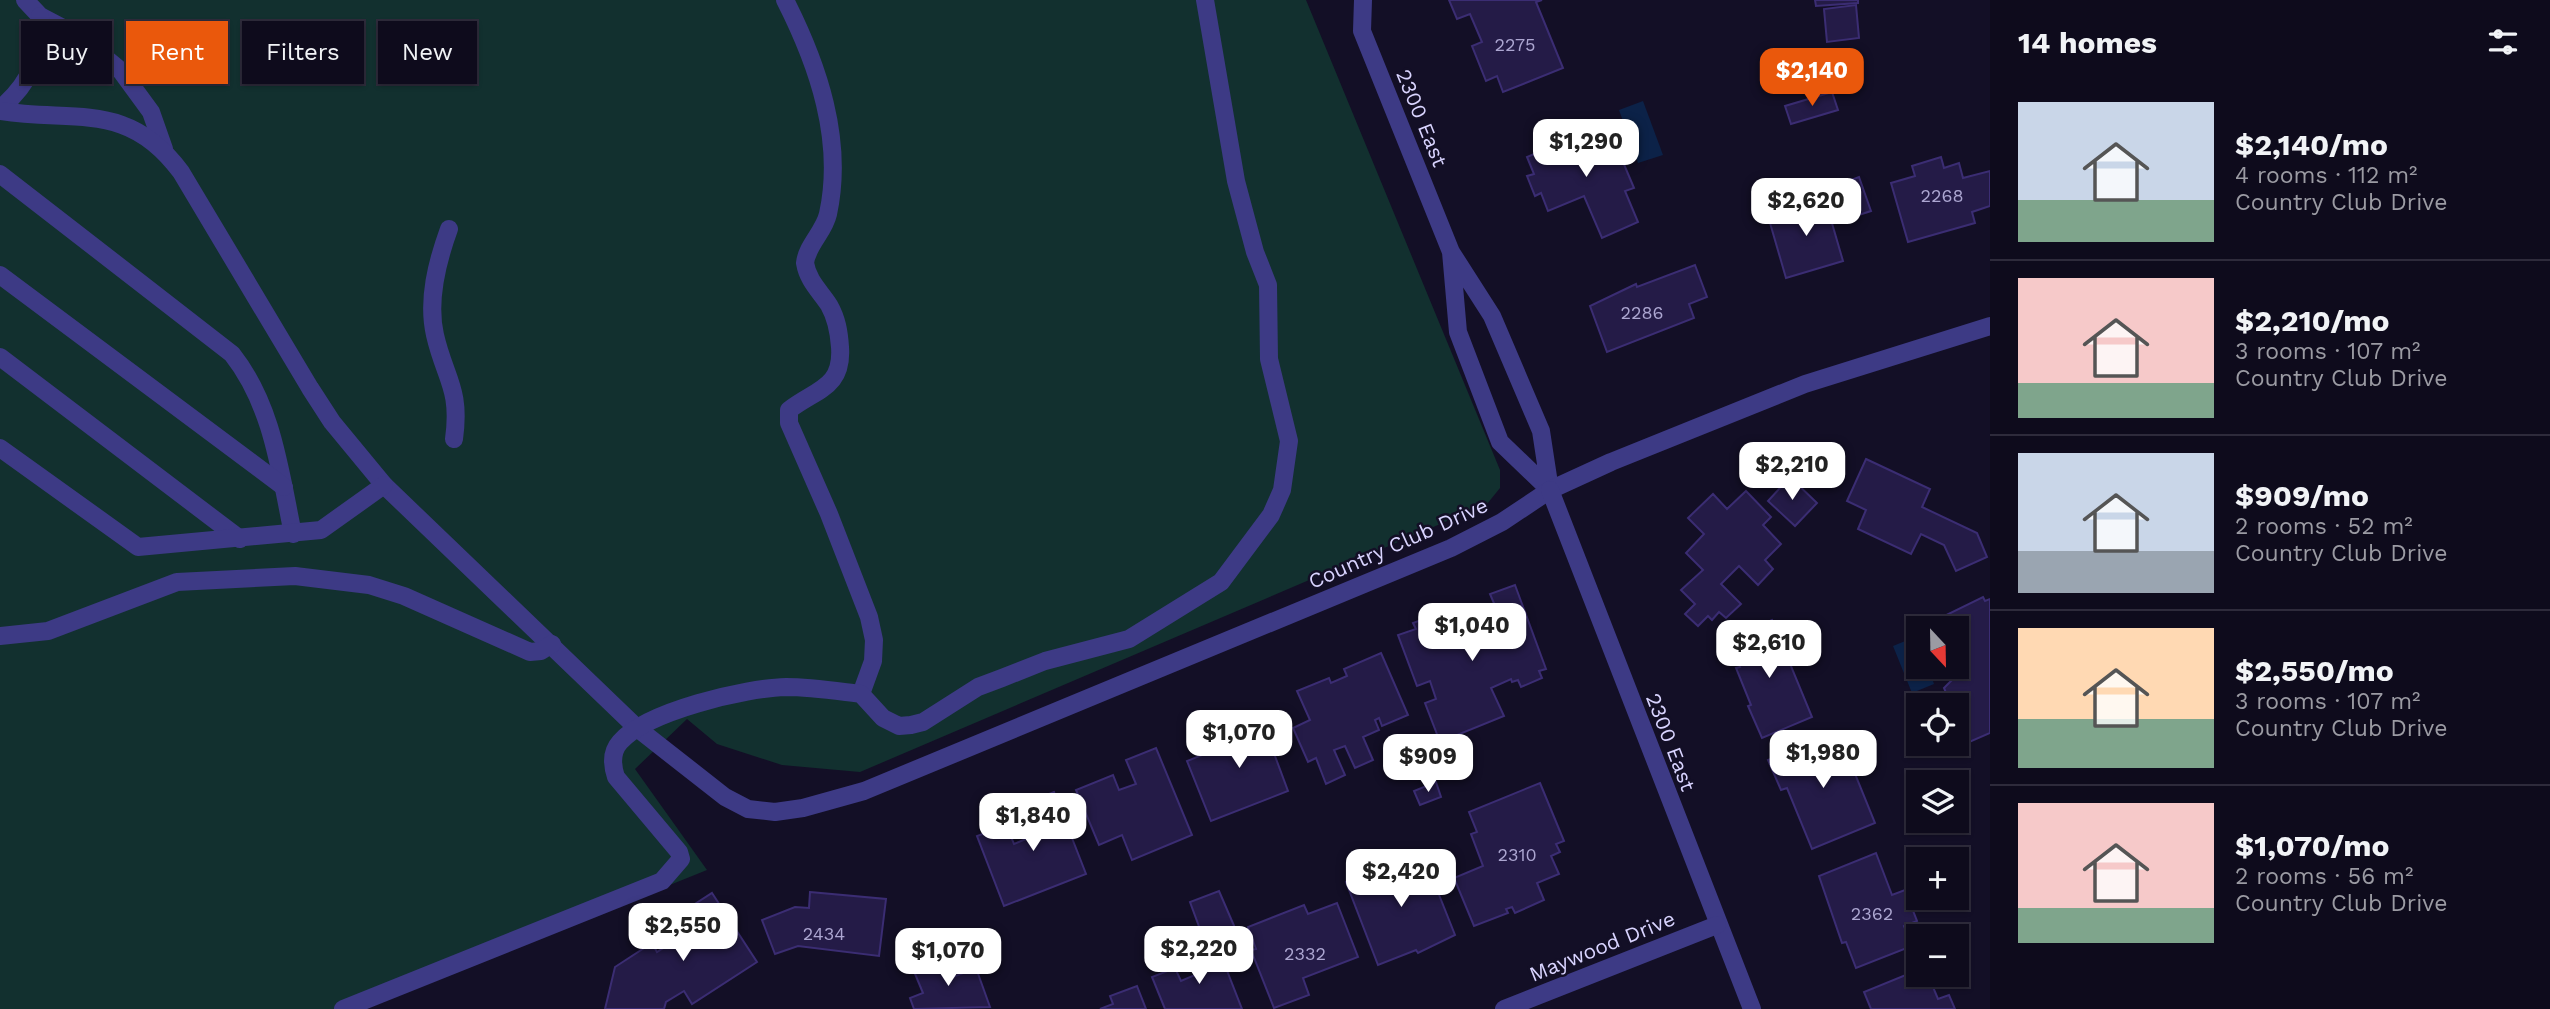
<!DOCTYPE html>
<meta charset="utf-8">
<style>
body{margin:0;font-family:"Work Sans",sans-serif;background:#1c1929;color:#f1f3f6;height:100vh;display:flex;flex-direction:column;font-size:26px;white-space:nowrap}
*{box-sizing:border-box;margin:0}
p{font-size:23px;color:#9b9ba3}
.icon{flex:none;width:38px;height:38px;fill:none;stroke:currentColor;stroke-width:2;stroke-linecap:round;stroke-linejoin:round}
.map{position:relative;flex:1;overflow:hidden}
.side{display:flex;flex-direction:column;background:#0e0b1c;width:560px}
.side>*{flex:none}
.hud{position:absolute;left:21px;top:21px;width:665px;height:63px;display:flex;gap:14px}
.needle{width:46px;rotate:158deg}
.tools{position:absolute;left:1906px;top:616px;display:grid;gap:14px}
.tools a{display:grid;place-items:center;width:63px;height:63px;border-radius:0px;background:#0e0b1c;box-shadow:0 2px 5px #0004,0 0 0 2px #2e2b3b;font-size:35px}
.price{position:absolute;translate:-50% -60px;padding:0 16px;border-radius:14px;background:#fff;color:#222;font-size:23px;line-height:46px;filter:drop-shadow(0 2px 4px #0008)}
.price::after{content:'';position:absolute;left:50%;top:42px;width:21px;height:16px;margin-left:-10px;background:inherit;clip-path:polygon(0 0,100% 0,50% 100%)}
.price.current{background:#ea580c;color:#fff}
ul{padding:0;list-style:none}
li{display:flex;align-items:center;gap:21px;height:175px;padding:0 28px}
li+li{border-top:2px solid #2e2b3b}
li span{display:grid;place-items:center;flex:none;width:196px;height:140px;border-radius:0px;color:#555}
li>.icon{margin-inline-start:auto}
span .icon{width:84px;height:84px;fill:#fffc;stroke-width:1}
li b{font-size:30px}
h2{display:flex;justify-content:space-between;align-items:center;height:84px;padding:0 28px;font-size:30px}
.tag{padding:0 24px;border-radius:0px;background:#0e0b1c;box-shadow:0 2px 5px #0004,0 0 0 2px #2e2b3b;font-size:24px;line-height:63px}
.tag.current{background:#ea580c;color:#fff}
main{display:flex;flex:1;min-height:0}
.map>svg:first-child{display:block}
</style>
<main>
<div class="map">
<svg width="1990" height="1009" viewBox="0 0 1990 1009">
<rect width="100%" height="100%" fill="#130f26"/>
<polygon fill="#12302f" points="0,0 1306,0 1500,470 1500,488 1487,504 860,772 782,765 717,744 687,719 635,769 707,870 362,1009 0,1009"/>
<g fill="#0c2248">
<polygon points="1643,101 1663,155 1638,163 1619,110"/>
<polygon points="1915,637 1918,667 1928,667 1934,684 1912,693 1893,646"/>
</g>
<g fill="#241b47" stroke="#3b2d73" stroke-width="2">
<polygon points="1449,0 1542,0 1536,2 1563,68 1503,92 1497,76 1486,81 1472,46 1482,42 1470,14 1457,19"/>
<polygon points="1815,0 1858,0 1858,3 1816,6"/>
<polygon points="1856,5 1859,38 1827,42 1824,9"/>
<polygon points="1832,92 1838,110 1791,124 1785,106"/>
<polygon points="1599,126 1608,146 1615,143 1634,188 1625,191 1638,222 1602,238 1584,196 1548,211 1541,193 1535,196 1527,176 1534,174 1527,157"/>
<polygon points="1941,157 1944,168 1959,163 1963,178 1990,171 1990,206 1972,212 1975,223 1908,242 1891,183 1915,176 1912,166"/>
<polygon points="1859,177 1871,211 1837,222 1827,189"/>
<polygon points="1817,195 1829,213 1843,261 1786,278 1770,223 1794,215 1790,202"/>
<polygon points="1695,265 1707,297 1689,304 1694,318 1607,352 1590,306 1636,284 1637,287"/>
<polygon points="1866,459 1930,489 1922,507 1977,533 1987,557 1956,571 1944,545 1921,534 1911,554 1858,529 1866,510 1847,501"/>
<polygon points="1790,477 1817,503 1795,526 1768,501"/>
<polygon points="1746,491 1771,517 1763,525 1781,544 1765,560 1773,569 1758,585 1739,566 1721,584 1741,604 1726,618 1719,612 1712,620 1708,616 1698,626 1685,614 1695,604 1681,590 1703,570 1686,553 1704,534 1688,518 1713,494 1727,509"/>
<polygon points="1515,585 1546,669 1539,671 1542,678 1521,687 1518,680 1512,682 1511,679 1491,688 1504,716 1440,742 1425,703 1436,699 1430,681 1417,686 1398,635 1416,629 1413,623 1448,610 1457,631 1467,628 1465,622 1485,615 1488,619 1499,615 1490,594"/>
<polygon points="1983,597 1985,601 1990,599 1990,733 1967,743 1956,719 1956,705 1951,705 1944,688 1952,680 1967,676 1956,651 1956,628 1934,628 1932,622"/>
<polygon points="1772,620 1812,717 1762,738 1748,706 1751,705 1736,668 1740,667 1728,639"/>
<polygon points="1381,653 1408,715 1382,726 1379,718 1375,720 1379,730 1363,737 1373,760 1355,768 1345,746 1334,750 1345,775 1326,784 1316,758 1308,762 1293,728 1310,720 1297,691 1329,678 1331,683 1347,676 1344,669"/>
<polygon points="1259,713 1288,791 1211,821 1187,761 1230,744 1224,726"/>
<polygon points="1838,732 1875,823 1812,849 1787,788 1781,790 1768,760"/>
<polygon points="1156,748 1192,835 1132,860 1122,835 1099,845 1076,790 1113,775 1119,790 1136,784 1126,760"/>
<polygon points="1436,782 1441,797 1420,805 1414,791"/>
<polygon points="1540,783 1564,841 1556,844 1560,852 1551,856 1559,874 1537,883 1544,900 1515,913 1512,907 1506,909 1508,913 1474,926 1454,878 1483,866 1471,834 1477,832 1469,812"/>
<polygon points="1054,792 1086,874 1004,906 977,836 1006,825 1014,844 1031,837 1018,806"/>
<polygon points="1422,852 1455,935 1418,953 1416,950 1378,965 1346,882"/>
<polygon points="1876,853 1892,895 1905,890 1917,921 1904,926 1912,946 1856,968 1846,942 1842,943 1819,876"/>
<polygon points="1219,891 1235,928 1204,940 1190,902"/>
<polygon points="810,892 886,899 879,956 798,946 775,954 762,920 795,907 809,908"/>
<polygon points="712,893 757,962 692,1004 684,991 666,1002 664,1009 605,1009 615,967 652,943 657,952 694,928 684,911"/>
<polygon points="1337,903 1358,957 1303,978 1309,995 1274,1008 1251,950 1256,949 1248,927 1304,905 1308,914"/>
<polygon points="1217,945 1242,1009 1165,1009 1152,977 1175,968 1181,981 1202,972 1195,954"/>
<polygon points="945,956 953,977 976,968 990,1007 914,1009 910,998 923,993 913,969"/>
<polygon points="1918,970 1918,975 1928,975 1938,999 1949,995 1955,1009 1871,1009 1864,992"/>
<polygon points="1137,986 1146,1009 1100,1009 1113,1004 1110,996"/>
</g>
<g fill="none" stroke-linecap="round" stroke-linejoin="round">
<g stroke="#3d3a85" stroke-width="18">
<polyline points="25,0 40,16 80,37 121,71 151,112 164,149"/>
<path d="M785,0c33,65 59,140 43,214 -4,18 -21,31 -23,49 3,18 15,28 24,42 8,14 10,27 11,42 3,41 -24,42 -51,63v13l40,91 40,103 5,23 -1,21 -12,33"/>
<polyline points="1363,0 1362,31 1451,252 1492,316 1541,431 1550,490 1500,442 1458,332 1451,252"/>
<path d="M0,109c31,-27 41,-52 40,-93"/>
<path d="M0,111c75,12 128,-11 181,61l129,216 22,34 52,63 253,243 88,69 23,12 27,3 28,-4 61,-17 587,-243 51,-26 48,-32 61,-28 194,-78 185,-58"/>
<path d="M0,174l232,180c41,52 48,118 61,180"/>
<path d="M449,229c-12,33 -22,71 -14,106 10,44 26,53 19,104"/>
<polyline points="0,275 284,487"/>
<polyline points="0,357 240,539"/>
<polyline points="0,448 138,547 321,530 384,485"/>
<polyline points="1550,490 1752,1009"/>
<polyline points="0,636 48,631 177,582 295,576 369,585 404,596 530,652 541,651 552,644"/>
<path d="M343,1009l319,-128 19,-22 -2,-7 -63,-75c-4,-12 -5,-25 4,-35 27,-31 126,-54 166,-55 25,0 50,4 75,7l22,24 16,8 12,-1 12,-3 55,-35 24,-9 43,-17 84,-22 92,-57 50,-67 11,-25 7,-49 -20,-82 -1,-74 -13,-33 -19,-71 -31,-181"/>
<polyline points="1504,1009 1717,925"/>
</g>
</g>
<g text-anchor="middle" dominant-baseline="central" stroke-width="5" stroke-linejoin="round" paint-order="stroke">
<g font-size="18" fill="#aca6d1">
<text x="1515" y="44">2275</text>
<text x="1942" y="195">2268</text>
<text x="1642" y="312">2286</text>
<text x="1517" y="854">2310</text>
<text x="1872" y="913">2362</text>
<text x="824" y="933">2434</text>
<text x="1305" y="953">2332</text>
</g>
<g font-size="21" fill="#d9d4ff" stroke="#130f26">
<text transform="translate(1422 118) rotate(68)">2300 East</text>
<text transform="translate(1398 543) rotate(-24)">Country Club Drive</text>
<text transform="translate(1671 742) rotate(69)">2300 East</text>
<text transform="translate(1602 946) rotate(-22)">Maywood Drive</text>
</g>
</g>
</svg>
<div class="tools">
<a><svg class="needle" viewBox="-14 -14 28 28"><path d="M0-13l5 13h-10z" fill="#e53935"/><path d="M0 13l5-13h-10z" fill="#9b9ba3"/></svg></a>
<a><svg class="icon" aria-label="locate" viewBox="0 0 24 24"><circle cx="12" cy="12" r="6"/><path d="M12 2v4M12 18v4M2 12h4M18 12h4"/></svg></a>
<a><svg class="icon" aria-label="layers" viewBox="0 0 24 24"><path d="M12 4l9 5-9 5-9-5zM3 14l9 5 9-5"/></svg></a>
<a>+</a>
<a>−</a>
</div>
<b class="price current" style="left:1812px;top:108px">$2,140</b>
<b class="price" style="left:1586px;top:179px">$1,290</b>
<b class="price" style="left:1806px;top:238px">$2,620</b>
<b class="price" style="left:1792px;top:502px">$2,210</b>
<b class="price" style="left:1472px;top:663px">$1,040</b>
<b class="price" style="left:1769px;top:680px">$2,610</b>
<b class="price" style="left:1239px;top:770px">$1,070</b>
<b class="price" style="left:1823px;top:790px">$1,980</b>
<b class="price" style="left:1428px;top:794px">$909</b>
<b class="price" style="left:1033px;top:853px">$1,840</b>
<b class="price" style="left:1401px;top:909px">$2,420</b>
<b class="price" style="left:683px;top:963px">$2,550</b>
<b class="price" style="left:1199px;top:986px">$2,220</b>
<b class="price" style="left:948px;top:988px">$1,070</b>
<div class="hud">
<a class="tag">Buy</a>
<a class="tag current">Rent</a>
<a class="tag">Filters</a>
<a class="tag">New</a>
</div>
</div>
<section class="side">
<h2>14 homes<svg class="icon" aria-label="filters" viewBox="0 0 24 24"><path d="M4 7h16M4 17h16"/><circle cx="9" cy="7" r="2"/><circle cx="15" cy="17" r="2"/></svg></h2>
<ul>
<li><span style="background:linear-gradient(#c9d6e8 70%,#7fa58c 0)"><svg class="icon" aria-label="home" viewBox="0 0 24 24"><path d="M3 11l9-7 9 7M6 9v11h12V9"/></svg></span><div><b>$2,140/mo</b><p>4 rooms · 112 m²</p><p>Country Club Drive</p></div></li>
<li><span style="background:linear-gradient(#f6c9c9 75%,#7fa58c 0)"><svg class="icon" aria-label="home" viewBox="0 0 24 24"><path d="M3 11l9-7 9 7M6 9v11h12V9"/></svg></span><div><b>$2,210/mo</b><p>3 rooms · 107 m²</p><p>Country Club Drive</p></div></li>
<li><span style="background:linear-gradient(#c9d6e8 70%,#9aa5b1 0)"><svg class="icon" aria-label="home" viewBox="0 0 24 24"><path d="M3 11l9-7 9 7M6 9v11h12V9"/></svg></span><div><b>$909/mo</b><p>2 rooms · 52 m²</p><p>Country Club Drive</p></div></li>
<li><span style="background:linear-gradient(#ffd9b3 65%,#7fa58c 0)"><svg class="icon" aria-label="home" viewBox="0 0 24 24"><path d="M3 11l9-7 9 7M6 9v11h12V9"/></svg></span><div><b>$2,550/mo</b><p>3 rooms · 107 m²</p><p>Country Club Drive</p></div></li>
<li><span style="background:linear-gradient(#f6c9c9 75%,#7fa58c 0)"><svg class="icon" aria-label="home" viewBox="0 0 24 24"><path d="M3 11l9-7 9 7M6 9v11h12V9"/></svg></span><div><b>$1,070/mo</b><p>2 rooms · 56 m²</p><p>Country Club Drive</p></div></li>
</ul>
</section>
</main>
